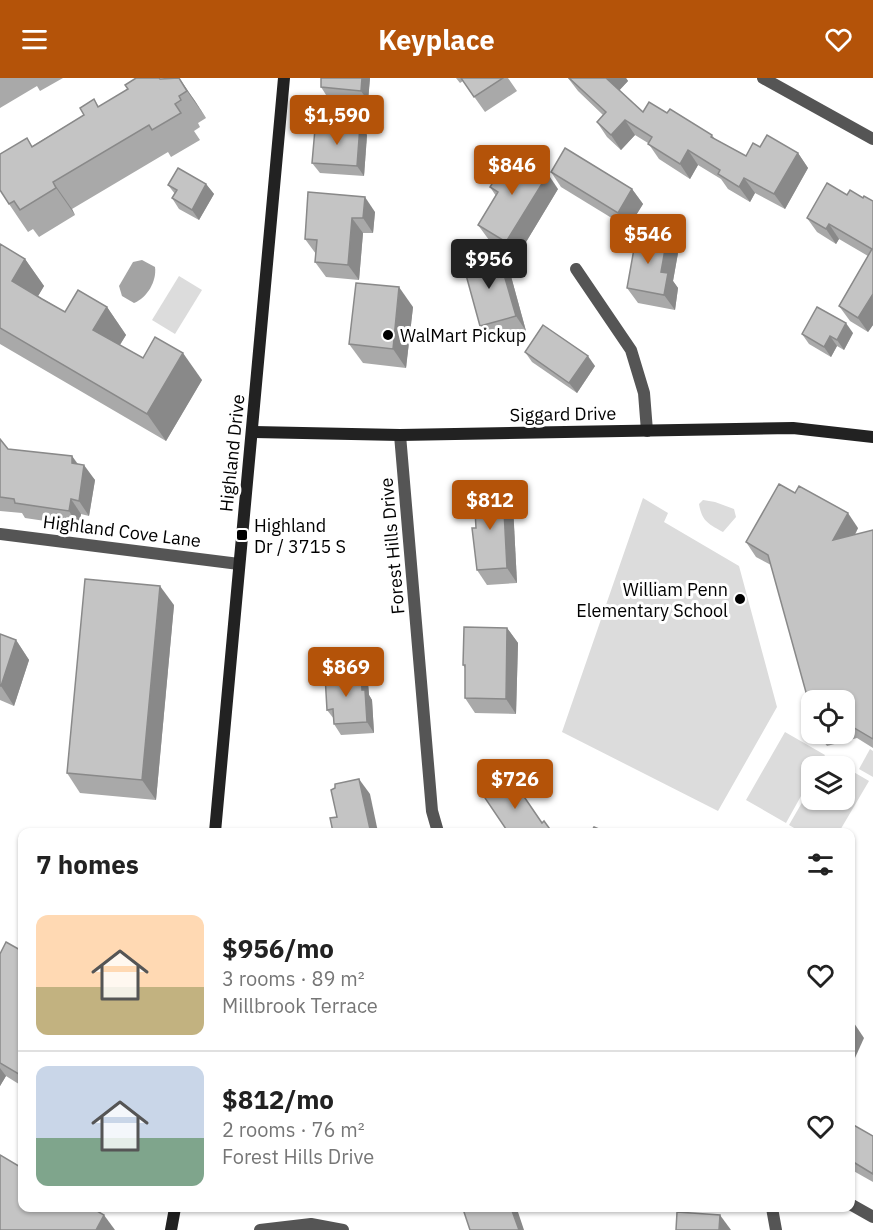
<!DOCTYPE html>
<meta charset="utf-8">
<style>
body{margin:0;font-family:"IBM Plex Sans",sans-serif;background:#f2f2f2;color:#222;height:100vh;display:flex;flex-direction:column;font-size:22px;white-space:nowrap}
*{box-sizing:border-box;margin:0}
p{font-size:20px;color:#767676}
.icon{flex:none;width:33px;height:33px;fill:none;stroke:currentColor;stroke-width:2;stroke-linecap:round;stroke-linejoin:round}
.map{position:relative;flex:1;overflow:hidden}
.panel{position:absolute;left:18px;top:750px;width:837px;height:384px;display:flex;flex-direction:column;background:#fff;border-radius:12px;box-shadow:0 2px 4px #0004}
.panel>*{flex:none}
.tools{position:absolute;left:801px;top:612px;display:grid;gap:12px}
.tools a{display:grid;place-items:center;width:54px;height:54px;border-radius:12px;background:#fff;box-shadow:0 2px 4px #0004;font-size:30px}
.price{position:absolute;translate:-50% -51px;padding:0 14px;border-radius:6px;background:#b45309;color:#fff;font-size:20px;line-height:39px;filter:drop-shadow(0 2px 3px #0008)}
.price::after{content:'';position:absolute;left:50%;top:36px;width:18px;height:14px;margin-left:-9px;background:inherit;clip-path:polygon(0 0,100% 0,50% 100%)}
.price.selected{background:#222;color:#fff}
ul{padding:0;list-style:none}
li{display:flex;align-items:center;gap:18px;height:150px;padding:0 18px}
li+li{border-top:2px solid #e0e0e0}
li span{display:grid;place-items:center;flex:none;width:168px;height:120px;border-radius:12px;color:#555}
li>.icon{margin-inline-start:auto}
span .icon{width:72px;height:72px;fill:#fffc;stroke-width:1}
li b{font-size:26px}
h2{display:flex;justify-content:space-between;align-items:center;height:72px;padding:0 18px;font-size:26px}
header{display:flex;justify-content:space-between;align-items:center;height:78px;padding:0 18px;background:#b45309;color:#fff;font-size:27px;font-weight:700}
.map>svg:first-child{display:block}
</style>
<header><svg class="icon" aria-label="menu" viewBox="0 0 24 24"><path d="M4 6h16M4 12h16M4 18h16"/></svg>Keyplace<svg class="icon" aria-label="heart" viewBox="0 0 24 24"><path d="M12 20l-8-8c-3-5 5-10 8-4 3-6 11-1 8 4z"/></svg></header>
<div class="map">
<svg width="873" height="1152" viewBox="0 0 873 1152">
<rect width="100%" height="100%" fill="#fff"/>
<g fill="#dcdcdc">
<polygon points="179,198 202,212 175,256 152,242"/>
<polygon points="643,420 668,435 664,444 739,488 777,629 718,733 562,654"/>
<path d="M703,422l12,2 19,7 2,8 -13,15c-14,-8 -21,-10 -24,-28z"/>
<polygon points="785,654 825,677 818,688 812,688 811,700 786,745 746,722"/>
<polygon points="870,671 873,673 873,699 859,691"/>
<polygon points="845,689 869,703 839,754 801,754 789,747 811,709 812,722 844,722"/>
</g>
<path fill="#a3a3a3" d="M142,182l13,7c2,14 -8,31 -21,36l-12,-7 -3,-10 14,-24z"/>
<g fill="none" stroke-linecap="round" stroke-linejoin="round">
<g stroke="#555" stroke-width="12">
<polyline points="763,0 873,61"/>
<polyline points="576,191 631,272 644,315 647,353"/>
<polyline points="400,357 432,733 438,754"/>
<polyline points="0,456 239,486"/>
<polyline points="850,1126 873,1139"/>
<polyline points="772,1130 776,1152"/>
<polyline points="260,1152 311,1146 343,1152"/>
</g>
<g stroke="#222" stroke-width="12">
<polyline points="252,354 400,357 793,350 873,359"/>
<polyline points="215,754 284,0"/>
<polyline points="171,1152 175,1130"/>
</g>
</g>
<g fill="#a9a9a9">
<polygon points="0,0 63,0 40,13 37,8 0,30"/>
<polygon points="179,0 195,23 206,40 198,45 200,49 194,53 200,62 171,79 168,74 72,131 75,137 39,159 33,151 28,154 9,126 27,60 32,68 84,37 94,21 99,29"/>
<polygon points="321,0 370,0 368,23 328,20 321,9"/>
<polygon points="456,0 508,0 517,13 485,34 463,3 460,5"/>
<polygon points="568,0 626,0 628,3 619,12 643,34 667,35 712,57 715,61 746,78 760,69 798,75 808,90 785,131 755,115 750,124 728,111 721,101 698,87 690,101 659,81 648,65 635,57 621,72 607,59 597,44 603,37 578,13"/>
<polygon points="360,47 367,57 364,98 320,95 312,85"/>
<polygon points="551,94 632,111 643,126 628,150 561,109"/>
<polygon points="206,106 214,116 199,142 179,131 172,120 175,116 168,107"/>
<polygon points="490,109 558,111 517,179 489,162 478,147 496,118"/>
<polygon points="308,114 375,134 373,155 363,155 359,202 326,199 315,184 316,176 305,161"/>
<polygon points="847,117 863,120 873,123 873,247 868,254 850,243 839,228 868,178 839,161 836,166 817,154 807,140"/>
<polygon points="0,166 25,181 44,208 38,218 65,234 107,229 126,257 120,267 143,280 202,302 166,363 0,266"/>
<polygon points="678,175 673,203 678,210 675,232 638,225 627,210"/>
<polygon points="498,176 509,191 526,253 491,263 480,248"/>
<polygon points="413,229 406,290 363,285 349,266"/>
<polygon points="853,255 844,272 837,268 831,279 809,266 802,256"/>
<polygon points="525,274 595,288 577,315 532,284"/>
<polygon points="0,361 8,371 72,378 78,386 95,402 89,438 81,436 79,448 25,440 22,435 0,433"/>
<polygon points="503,413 513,428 517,505 487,507 477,492 476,450"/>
<polygon points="858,450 855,457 873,452 873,670 857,660 827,668 818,656 844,656 844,622 771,487 756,479 746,464"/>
<polygon points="174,527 156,722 80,715 67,695"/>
<polygon points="507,550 518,565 516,636 475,635 465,620 465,590 463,587"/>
<polygon points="0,556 16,562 29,582 14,628 0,622"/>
<polygon points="368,605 369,617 372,622 374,655 341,657 334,646 334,641 327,632"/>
<polygon points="22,873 22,1008 6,998 0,1008 0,876"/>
<polygon points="850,1045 873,1058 873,1104 850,1091"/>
</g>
<g fill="#898989">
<polygon points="179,0 195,23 206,40 187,13"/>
<polygon points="362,0 370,0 368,23 361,13"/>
<polygon points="606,0 626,0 628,3 617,15"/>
<polygon points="625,42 635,57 621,72 611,57"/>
<polygon points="360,47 367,57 364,98 357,88"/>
<polygon points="688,72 698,87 690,101 680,86"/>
<polygon points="798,75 808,90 785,131 774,116"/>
<polygon points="548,96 558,111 517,179 506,164"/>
<polygon points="744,100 755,115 750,124 739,109"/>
<polygon points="53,104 72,131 75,137 56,110"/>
<polygon points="206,106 214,116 199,142 192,132"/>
<polygon points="632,111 643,126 628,150 618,135"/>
<polygon points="365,119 375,134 373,155 363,140"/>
<polygon points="352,140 363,155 359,202 348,187"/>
<polygon points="829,146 839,161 836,166 826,151"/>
<polygon points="667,160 678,175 673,203 678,210 675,232 664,217 661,194"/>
<polygon points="498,176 509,191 526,253 516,238"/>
<polygon points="25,181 44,208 31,230 12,203"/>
<polygon points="399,209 413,229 406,290 393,271"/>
<polygon points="873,216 873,247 868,254 858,240"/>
<polygon points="107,229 126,257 112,279 93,252"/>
<polygon points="846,245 853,255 844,272 837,262"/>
<polygon points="830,258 837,268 831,279 824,269"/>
<polygon points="183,275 202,302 166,363 147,336"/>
<polygon points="588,278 595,288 577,315 569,305"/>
<polygon points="72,378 82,393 84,387 95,402 89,438 79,423 72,385"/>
<polygon points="503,413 513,428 517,505 507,490"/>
<polygon points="71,421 81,436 79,448 69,433"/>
<polygon points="848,435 858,450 844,477 833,462"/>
<polygon points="160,508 174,527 156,722 142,702"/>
<polygon points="507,550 518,565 516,636 506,621"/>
<polygon points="16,562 29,582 14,628 1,608"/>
<polygon points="361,594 368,605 369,617 372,622 374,655 367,644 362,612"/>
<polygon points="359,701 370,716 378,754 373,754 370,751"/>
<polygon points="854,945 864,960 850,991 850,953"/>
<polygon points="0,990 6,998 0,1008"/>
<polygon points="511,1130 516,1130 517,1131 524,1152 519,1152"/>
<polygon points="104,1137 115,1152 96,1152"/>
<polygon points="720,1137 731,1152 719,1152"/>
</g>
<g fill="#c4c4c4" stroke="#898989" stroke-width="1.5">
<polygon points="136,0 159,0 160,1 179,0 187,13 179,18 181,22 175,26 181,35 152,52 149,47 53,104 56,110 20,132 14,123 9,126 0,112 0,76 27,60 32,69 84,37 80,30 94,21 98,29 128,11 125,7"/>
<polygon points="321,0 362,0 361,13 321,9"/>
<polygon points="461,0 503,0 474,19"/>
<polygon points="569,0 606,0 643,34 649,24 667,35 670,31 712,57 711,59 746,78 753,65 760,69 767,57 798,75 774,116 744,100 739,109 718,96 720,92 688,72 680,86 648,66 652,59 625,42 611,57 597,44 606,34"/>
<polygon points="337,45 360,47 357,88 312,85 315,51 334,53"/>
<polygon points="565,70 632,111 618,135 551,94"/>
<polygon points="512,74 548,96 506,164 478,147 498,114 490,109"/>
<polygon points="178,90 206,106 192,132 172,120 177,112 168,107"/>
<polygon points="827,105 847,117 850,112 863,120 864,118 873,123 873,216 858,240 839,228 872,171 829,146 826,151 807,140"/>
<polygon points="308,114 365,119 363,140 352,140 348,187 315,184 317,162 305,161"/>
<polygon points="637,154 667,160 661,194 668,195 664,217 627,210"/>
<polygon points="0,166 25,181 12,203 42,221 65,234 78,212 107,229 93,252 143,280 155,259 183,275 147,336 0,250"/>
<polygon points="498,176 516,238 480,248 463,186"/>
<polygon points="356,205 399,209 393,271 349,266"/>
<polygon points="817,229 846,245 837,262 830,258 824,269 802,256"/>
<polygon points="543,247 588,278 569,305 525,274"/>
<polygon points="0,361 8,371 72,378 72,385 84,387 79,423 71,421 69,433 15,425 14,421 0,419"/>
<polygon points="779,406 795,415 799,408 848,435 833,462 873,452 873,661 846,645 844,646 844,622 812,622 812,636 768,477 746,464"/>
<polygon points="503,413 507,490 477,492 472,450 476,450 474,416"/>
<polygon points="85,501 160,508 142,702 67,695"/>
<polygon points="464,549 507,550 506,621 465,620 465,587 463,587"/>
<polygon points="0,556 16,562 1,608 0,608"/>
<polygon points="361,594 362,612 365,612 367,644 334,646 333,631 327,632 325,597"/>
<polygon points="359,701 370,751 375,750 376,754 333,754 330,740 337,739 331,712 335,710 335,706"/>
<polygon points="512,701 542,745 544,743 552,754 508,754 485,720"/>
<polygon points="594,749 606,754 591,754"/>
<polygon points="6,864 22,873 22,998 0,985 0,876"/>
<polygon points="850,944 854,945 850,953"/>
<polygon points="850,1045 873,1058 873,1096 850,1082"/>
<polygon points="0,1077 22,1090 22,1130 92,1130 104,1137 96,1152 0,1152"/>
<polygon points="468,1130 511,1130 519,1152 470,1152 463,1131"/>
<polygon points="677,1134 720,1137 719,1152 676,1152"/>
</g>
<g fill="#000" stroke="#fff" stroke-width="2">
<circle cx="388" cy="257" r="6"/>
<rect x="236" y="451" width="12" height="12" rx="3"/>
<circle cx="740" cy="521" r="6"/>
</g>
<g text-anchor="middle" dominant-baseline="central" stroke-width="6" stroke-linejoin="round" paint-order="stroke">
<g font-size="18" fill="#000" stroke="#fff" text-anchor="start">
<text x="400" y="257">WalMart Pickup</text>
<text x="254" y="447">Highland<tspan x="254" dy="21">Dr / 3715 S</tspan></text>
<text x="728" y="511" text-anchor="end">William Penn<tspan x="728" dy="21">Elementary School</tspan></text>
</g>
<g font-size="18" fill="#000" stroke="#fff">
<text transform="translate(563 336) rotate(-1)">Siggard Drive</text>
<text transform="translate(232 375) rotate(-84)">Highland Drive</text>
<text transform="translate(122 453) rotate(7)">Highland Cove Lane</text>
<text transform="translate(392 468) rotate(-95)">Forest Hills Drive</text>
</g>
</g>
</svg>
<div class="tools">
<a><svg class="icon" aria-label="locate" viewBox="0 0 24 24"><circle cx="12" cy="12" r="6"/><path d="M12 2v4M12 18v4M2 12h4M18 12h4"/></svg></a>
<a><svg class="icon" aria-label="layers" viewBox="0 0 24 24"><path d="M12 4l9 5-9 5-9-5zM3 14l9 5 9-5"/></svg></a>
</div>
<b class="price" style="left:337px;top:68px">$1,590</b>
<b class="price" style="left:512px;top:118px">$846</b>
<b class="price" style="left:648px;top:187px">$546</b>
<b class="price selected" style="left:489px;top:212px">$956</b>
<b class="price" style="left:490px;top:453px">$812</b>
<b class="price" style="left:346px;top:620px">$869</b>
<b class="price" style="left:515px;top:732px">$726</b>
<section class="panel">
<h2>7 homes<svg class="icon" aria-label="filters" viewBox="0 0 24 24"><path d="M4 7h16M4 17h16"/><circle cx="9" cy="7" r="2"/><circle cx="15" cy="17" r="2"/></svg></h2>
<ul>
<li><span style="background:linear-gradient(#ffd9b3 60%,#c2b280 0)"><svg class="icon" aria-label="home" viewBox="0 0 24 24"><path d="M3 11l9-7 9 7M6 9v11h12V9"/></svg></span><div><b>$956/mo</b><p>3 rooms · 89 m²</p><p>Millbrook Terrace</p></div><svg class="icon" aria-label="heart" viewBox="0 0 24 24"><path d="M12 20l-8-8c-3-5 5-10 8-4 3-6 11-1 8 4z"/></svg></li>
<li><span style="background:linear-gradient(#c9d6e8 60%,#7fa58c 0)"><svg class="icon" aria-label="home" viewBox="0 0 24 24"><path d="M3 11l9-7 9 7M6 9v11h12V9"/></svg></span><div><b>$812/mo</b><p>2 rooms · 76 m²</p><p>Forest Hills Drive</p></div><svg class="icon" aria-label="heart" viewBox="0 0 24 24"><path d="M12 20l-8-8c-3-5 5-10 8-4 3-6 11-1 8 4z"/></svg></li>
</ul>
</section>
</div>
